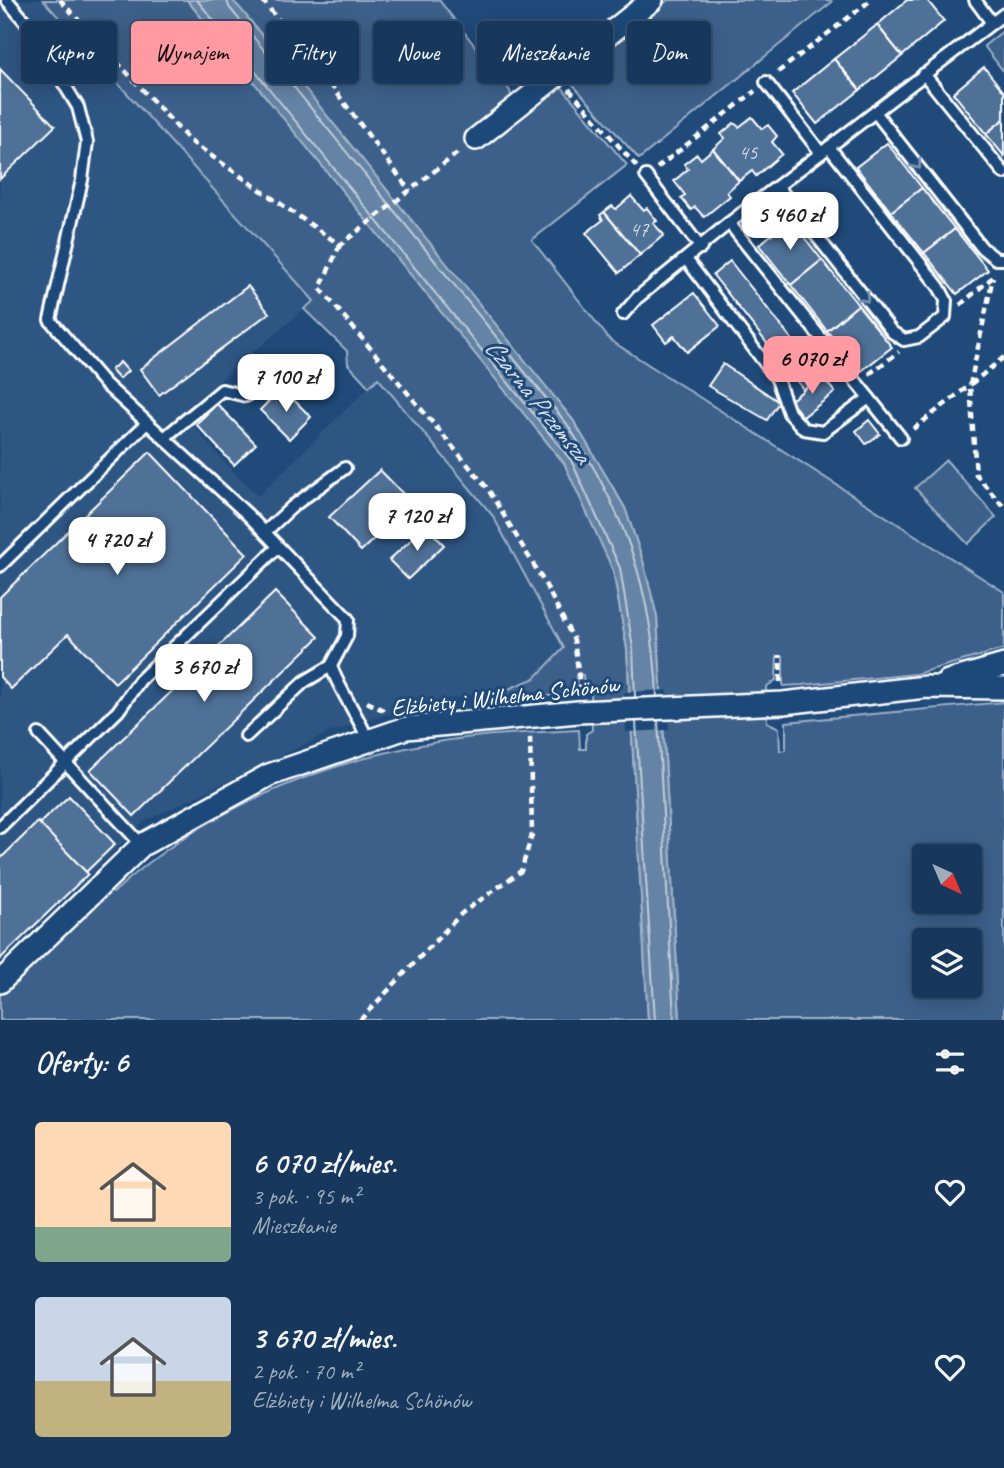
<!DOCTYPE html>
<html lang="pl">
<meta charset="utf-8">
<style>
body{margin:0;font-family:Caveat,sans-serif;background:#203f62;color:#f1f3f6;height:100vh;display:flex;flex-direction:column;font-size:26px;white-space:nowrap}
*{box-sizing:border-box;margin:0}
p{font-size:23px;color:#9eacbb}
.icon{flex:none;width:38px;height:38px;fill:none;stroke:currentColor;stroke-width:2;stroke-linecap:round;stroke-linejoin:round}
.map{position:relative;height:1020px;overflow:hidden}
.side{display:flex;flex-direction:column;background:#17385c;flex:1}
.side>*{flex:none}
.hud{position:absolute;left:21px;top:21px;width:962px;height:63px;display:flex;gap:14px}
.needle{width:46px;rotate:136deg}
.tools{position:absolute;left:912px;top:844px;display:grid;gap:14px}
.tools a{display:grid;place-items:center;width:70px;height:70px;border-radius:7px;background:#17385c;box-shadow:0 4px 18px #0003,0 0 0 2px #365272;font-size:35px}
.price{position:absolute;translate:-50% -60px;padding:0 16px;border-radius:14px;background:#fff;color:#222;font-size:23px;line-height:46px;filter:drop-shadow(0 2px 4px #0008)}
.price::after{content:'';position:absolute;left:50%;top:42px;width:21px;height:16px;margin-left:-10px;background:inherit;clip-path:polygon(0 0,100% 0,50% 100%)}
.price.active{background:#ff9aa2;color:#111}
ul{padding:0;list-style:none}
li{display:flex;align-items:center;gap:21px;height:175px;padding:0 35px}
li span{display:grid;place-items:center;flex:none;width:196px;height:140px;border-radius:7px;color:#555}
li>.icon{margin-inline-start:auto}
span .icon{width:84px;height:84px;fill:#fffc;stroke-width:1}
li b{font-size:30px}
h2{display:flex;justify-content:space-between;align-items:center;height:84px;padding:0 35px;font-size:30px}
.tag{padding:0 24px;border-radius:7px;background:#17385c;box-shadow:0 4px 18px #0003,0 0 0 2px #365272;font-size:24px;line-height:63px}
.tag.active{background:#ff9aa2;color:#111}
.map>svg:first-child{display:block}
</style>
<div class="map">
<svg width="1004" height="1020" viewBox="0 0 1004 1020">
<rect width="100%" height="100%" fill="#1f4a7a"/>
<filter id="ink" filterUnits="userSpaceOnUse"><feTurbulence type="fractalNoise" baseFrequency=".0143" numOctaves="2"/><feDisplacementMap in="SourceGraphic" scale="14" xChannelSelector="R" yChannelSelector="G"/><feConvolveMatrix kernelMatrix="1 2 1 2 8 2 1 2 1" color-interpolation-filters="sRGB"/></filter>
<g filter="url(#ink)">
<polygon fill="#2e5683" points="0,0 43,0 314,301 189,406 191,423 222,460 258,496 378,378 493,516 564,648 535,678 506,690 426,702 328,733 145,821 0,962"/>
<g fill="#3c618b" stroke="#9eb0c5" stroke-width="2" fill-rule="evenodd">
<path d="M43,0h144l378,464 20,39 28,67 14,79 21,371h-648v-25l109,-105 4,3c96,-89 231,-141 360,-156 35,-4 71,-5 106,-7l1,19h6v-15l6,-4 -1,-36 -7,-5 -1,-14h-7l1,19 -72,5 1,-9 29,-12 29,-30 -71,-132 -115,-138 -9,9 -21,-23 -1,-13 -43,-42 10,-8z"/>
<path d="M232,0h207l71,91 6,31 44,-37 67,80 -95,75 78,100 394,252v57l-88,25 -114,11 -19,1v-30h-6l-1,24 -10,7 1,35 12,6 1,23 6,-1v-28l218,-20v318h-324l-23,-403 -14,-56 -18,-53 -52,-88zM924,856h46v45h-46zM924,940h46v45h-46z"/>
<polygon points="668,0 830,0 832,2 639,159 568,79"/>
<polygon points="1004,30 1004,72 984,46"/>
<polygon points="946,460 996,517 968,544 915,488"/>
</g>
<polygon fill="#6583a4" stroke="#a3b5c8" stroke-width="2" points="187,0 232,0 240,8 573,420 625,508 643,561 657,617 680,1020 648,1020 627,649 613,570 564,463"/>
<polygon fill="#1f4a7a" points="667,690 669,730 626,732 624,692"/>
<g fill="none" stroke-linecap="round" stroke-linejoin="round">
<g stroke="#c1cddb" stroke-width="2">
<polyline points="197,0 571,460 620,568 633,648 635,697"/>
<path d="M227,0l2,7 338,417c59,90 85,165 90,272"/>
<polyline points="658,721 674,1020"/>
<polyline points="636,722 655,1020"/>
</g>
</g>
<g fill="#507197" stroke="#fff" stroke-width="2">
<polygon points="907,0 927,0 944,21 902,56 877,25"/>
<polygon points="877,25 902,56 860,90 834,59"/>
<polygon points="834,59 860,90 817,124 792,93"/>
<polygon points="984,67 1004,92 1004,119 986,134 953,93"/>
<polygon points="0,69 55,126 0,179"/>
<polygon points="752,117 762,129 768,125 777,136 772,142 782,154 756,176 752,171 739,181 713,149 725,138 721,134 734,123 739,127"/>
<polygon points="1004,119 1004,156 986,134"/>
<polygon points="887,143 922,188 891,212 856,167"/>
<polygon points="713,149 739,181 727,192 730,196 704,217 695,207 691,210 681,198 685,195 674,181 688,169 684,164 697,154 701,159"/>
<polygon points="922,188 955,229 924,253 891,212"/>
<polygon points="631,196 643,210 647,208 657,221 653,223 664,235 640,255 604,212 612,206 616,209"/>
<polygon points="604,212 640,255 619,273 586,233 603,220 600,215"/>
<polygon points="790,219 822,260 791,285 759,245"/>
<polygon points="955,229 988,270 957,294 924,253"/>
<polygon points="822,260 858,305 827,331 791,285"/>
<polygon points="730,261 821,376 804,390 713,275"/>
<polygon points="248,286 269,313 159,395 140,369"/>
<polygon points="694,293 720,326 687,352 674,336 666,342 653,325"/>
<polygon points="858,305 892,347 860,372 827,331"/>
<polygon points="120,362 128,371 119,379 111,370"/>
<polygon points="723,364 779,402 767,420 708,386"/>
<polygon points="821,376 835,392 803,417 790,401"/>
<polygon points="282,388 311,417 289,439 260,410"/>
<polygon points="217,404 256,444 234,465 196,424"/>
<polygon points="869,420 880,434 866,444 856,431"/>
<polygon points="150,452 247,554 115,683 68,634 11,689 0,677 0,597"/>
<polygon points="380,470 412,503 361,551 329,517"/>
<polygon points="426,526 444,545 408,579 389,560"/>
<polygon points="275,592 319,637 134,816 90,770"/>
<polygon points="69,796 115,844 86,872 39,824"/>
<polygon points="38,822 88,874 0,959 0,859"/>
</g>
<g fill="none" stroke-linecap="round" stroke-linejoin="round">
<defs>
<g id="lane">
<path d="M7,0l21,25 50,82 9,35 -5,38 -32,140 55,64 143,131 100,104 -1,17 -16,30c9,26 26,47 37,74"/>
<polyline points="975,0 992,23"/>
<polyline points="924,74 1004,173"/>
<polyline points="766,82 821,153"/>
<polyline points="875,112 982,248 996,259 1004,259"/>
<polyline points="646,176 701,248"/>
<polyline points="778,187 892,332 904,340 919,337 945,317 946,300 939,287 829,147"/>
<polyline points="729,223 901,438"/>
<polyline points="686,259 777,379 789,413 804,429 823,432 869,398"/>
<polyline points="623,314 637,298 729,223 1004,14"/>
<polyline points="164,438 222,390 246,396"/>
<polyline points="265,532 293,506 345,468"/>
<polyline points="0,566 147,423"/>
<polyline points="39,734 142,845"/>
<polyline points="246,736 304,682 331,666"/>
<polyline points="0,827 118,711 140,680 278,547"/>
</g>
<g id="street">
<polyline points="476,139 652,0"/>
<polyline points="948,681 1004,665"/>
<polyline points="0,982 142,845 269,775 406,728 578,712 783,703 926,687 1004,688"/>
</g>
</defs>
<use href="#lane" stroke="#fff" stroke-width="16"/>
<use href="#street" stroke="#fff" stroke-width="26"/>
<g stroke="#fff" stroke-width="4.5" stroke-dasharray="7 5" stroke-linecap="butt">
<polyline points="60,0 190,141 340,245 460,151"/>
<polyline points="262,0 313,61 410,191"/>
<polyline points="778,72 871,0"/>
<polyline points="569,89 637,167"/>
<polyline points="657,168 755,91"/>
<polyline points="340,245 320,288 488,489 544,582 574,640 581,693"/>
<polyline points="960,305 993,277"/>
<polyline points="1004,357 970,385 976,475 1004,507"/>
<polyline points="869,374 899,352"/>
<polyline points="913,429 970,385 993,277"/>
<polyline points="780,682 780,655"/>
<polyline points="367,702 387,712"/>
<polyline points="360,1020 462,913 521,871 532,835 530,734"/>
</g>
<use href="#lane" stroke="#1f4a7a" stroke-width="10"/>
<use href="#street" stroke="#1f4a7a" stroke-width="21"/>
</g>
<defs><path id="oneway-chevron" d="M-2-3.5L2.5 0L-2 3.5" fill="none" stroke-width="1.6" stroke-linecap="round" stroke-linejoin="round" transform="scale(1.75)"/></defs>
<g stroke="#7992af">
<use href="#oneway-chevron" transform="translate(917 165) rotate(52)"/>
<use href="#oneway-chevron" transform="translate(865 298) rotate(52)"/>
</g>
</g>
<g text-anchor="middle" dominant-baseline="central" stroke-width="6" stroke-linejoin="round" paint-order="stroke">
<g font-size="21" fill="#d3dce5">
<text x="748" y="152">45</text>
<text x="639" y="229">47</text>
</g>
<g font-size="24" fill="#fff" stroke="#1f4a7a">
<text transform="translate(505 696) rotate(-6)">Elżbiety i Wilhelma Schönów</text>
</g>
<g font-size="26" font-style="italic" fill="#d8e0e8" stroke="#1f4a7a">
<text transform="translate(538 401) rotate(51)">Czarna Przemsza</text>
</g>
</g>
</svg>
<div class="tools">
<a><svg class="needle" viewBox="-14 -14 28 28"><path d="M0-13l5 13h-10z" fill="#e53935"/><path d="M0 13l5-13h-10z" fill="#9eacbb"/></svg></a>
<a><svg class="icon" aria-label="layers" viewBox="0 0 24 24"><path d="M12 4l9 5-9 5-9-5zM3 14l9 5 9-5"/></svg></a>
</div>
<b class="price" style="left:790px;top:252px">5 460 zł</b>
<b class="price active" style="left:812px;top:396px">6 070 zł</b>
<b class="price" style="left:286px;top:414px">7 100 zł</b>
<b class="price" style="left:417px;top:553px">7 120 zł</b>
<b class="price" style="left:117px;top:577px">4 720 zł</b>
<b class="price" style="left:204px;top:704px">3 670 zł</b>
<div class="hud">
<a class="tag">Kupno</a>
<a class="tag active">Wynajem</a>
<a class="tag">Filtry</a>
<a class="tag">Nowe</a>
<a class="tag">Mieszkanie</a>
<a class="tag">Dom</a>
</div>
</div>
<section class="side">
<h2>Oferty: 6<svg class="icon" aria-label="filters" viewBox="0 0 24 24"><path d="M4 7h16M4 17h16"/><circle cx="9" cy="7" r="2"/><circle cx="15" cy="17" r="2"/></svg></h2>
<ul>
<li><span style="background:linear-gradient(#ffd9b3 75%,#7fa58c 0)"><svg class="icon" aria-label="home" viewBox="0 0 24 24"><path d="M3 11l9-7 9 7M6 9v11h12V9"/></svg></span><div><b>6 070 zł/mies.</b><p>3 pok. · 95 m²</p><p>Mieszkanie</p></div><svg class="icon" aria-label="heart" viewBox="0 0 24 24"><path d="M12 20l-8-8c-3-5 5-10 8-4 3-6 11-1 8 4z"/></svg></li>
<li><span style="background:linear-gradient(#c9d6e8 60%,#c2b280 0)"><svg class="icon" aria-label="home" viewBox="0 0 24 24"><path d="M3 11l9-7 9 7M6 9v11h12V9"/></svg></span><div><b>3 670 zł/mies.</b><p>2 pok. · 70 m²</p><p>Elżbiety i Wilhelma Schönów</p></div><svg class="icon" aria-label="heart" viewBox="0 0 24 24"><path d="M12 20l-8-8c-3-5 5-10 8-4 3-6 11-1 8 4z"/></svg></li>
</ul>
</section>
